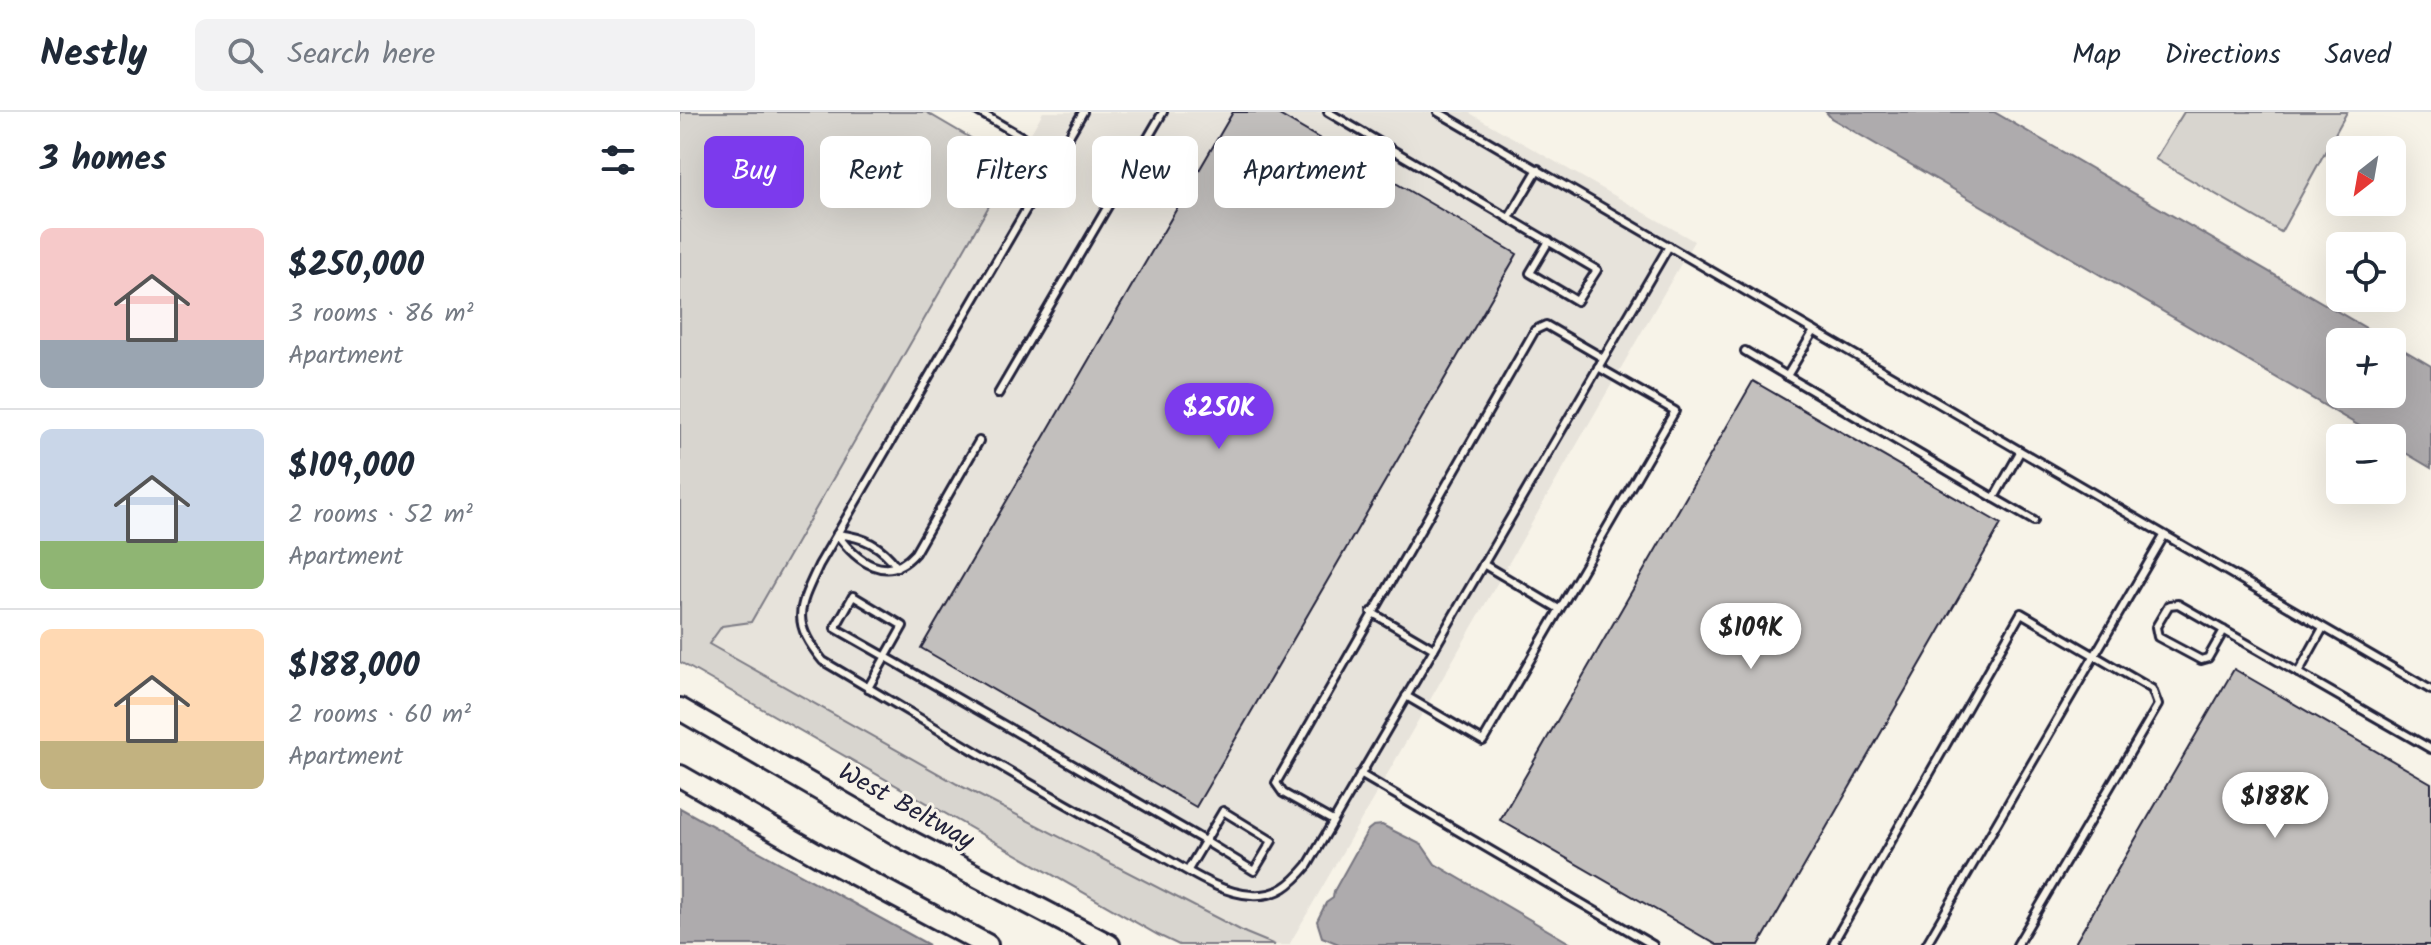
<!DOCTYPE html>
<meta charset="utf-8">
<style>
body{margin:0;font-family:Kalam,sans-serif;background:#f2f2f3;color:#1f2937;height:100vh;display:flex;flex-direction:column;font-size:30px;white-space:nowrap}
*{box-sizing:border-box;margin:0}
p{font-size:26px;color:#747a83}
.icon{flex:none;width:44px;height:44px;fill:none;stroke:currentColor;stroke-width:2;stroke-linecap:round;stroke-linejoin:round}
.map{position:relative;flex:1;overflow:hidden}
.details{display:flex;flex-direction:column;background:#fff;width:680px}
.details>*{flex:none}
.hud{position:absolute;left:24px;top:24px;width:760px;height:72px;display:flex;gap:16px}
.needle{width:52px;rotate:211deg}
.tools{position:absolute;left:1646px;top:24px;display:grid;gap:16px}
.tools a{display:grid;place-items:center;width:80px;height:80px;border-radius:12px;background:#fff;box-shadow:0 8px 32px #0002;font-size:40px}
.price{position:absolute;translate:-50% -68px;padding:0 18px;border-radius:28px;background:#fff;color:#222;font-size:26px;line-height:52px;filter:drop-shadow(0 2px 4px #0008)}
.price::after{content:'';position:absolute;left:50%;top:48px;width:24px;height:18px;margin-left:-12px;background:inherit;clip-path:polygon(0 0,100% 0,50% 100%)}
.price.selected{background:#7c3aed;color:#fff}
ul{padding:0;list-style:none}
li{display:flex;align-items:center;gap:24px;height:200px;padding:0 40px}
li+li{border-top:2px solid #e0e1e3}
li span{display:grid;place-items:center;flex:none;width:224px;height:160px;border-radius:12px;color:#555}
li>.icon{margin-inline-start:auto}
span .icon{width:96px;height:96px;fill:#fffc;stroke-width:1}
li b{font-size:34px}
h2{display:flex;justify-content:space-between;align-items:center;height:96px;padding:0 40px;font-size:34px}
.chip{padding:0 28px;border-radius:12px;background:#fff;box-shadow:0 8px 32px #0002;font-size:28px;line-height:72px}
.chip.selected{background:#7c3aed;color:#fff}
header{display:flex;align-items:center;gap:48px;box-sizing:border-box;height:112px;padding:0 40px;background:#fff;border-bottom:2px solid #e0e1e3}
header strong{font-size:38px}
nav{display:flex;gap:44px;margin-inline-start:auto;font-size:28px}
.search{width:560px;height:72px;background:#f2f2f3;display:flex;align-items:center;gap:20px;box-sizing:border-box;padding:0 28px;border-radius:12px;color:#747a83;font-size:30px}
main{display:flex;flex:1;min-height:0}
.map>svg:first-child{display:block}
</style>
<header>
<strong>Nestly</strong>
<div class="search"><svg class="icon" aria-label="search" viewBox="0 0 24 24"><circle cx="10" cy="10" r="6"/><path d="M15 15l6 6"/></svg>Search here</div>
<nav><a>Map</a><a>Directions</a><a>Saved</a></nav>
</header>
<main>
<section class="details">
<h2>3 homes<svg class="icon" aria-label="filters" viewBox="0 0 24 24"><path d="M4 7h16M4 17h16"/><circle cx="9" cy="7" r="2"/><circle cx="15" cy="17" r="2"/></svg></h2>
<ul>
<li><span style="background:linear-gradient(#f6c9c9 70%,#9aa5b1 0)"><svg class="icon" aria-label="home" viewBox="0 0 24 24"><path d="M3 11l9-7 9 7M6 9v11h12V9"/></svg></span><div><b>$250,000</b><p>3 rooms · 86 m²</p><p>Apartment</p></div></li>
<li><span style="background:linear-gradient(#c9d6e8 70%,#8fb573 0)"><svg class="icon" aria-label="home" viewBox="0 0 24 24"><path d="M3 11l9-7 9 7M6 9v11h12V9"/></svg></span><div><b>$109,000</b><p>2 rooms · 52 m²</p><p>Apartment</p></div></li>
<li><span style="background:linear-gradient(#ffd9b3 70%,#c2b280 0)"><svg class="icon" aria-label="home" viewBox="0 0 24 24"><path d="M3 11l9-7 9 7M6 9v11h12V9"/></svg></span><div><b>$188,000</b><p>2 rooms · 60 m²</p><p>Apartment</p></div></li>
</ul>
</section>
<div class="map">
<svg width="1751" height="833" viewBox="0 0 1751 833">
<rect width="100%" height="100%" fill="#f7f3e8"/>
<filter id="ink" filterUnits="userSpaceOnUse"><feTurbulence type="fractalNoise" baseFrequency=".0125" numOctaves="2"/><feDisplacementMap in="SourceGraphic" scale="16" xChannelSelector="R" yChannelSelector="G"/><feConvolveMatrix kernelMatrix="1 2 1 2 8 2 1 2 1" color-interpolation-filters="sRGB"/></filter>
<g filter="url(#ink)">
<polygon fill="#e7e3db" points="363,0 788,0 1014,129 609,833 595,833 566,821 277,672 29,532 42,514 71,510"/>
<g fill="#d8d5cf" stroke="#7d7c85" stroke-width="2">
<polygon points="0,0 246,0 323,45 317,80 71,510 42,514 29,532 277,672 566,821 595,833 499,833 478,823 0,550"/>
<polygon points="1504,0 1667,0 1601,120 1475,47"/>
</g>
<g fill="#aeabad" stroke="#76747f" stroke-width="2">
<polygon points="1146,0 1314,0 1710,230 1660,230 1660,282 1712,282 1712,231 1751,254 1751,356 1712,333 1712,326 1700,326 1151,6"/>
<polygon points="0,696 249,833 0,833"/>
<polygon points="702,713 742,733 755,752 893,833 661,833 642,825 637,809 646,791 653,786 654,779 688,718 693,714"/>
</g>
<g fill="#c2bfbd" stroke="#22223b" stroke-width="2">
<polygon points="553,0 594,0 837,142 516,695 241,536"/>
<polygon points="1073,269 1321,412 1079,833 1037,833 820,708"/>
<polygon points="1554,557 1751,671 1751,833 1394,833"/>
</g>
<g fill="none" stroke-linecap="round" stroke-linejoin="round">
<defs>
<g id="service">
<polyline points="299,0 377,45"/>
<path d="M403,0l-264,453c-20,43 -29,56 4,96 109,64 217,131 329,190 31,16 65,42 100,44 26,2 40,-11 56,-30l361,-619"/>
<polyline points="648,0 917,158 897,189 850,161 869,129"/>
<polyline points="758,0 1751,578"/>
<polyline points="829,106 858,57"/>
<polyline points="1065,239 1107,264 1134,219"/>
<polyline points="1107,264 1314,386 1340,340"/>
<polyline points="318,282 483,0"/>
<polyline points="1314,386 1354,409"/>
<polyline points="803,452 879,497"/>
<path d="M217,455c-16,-22 -33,-30 -60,-33 19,27 50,51 78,19l64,-112"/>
<polyline points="691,500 754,537"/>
<polyline points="1544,518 1528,546 1521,548 1478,525 1476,515 1489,493 1498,492 1751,637"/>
<polyline points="1618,561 1643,516"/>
<polyline points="188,576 223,514 173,484 155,516 206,545 525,729 574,759 592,729 543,699 508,758"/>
<polyline points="726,584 803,629 995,299 918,255"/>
<polyline points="680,662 973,833"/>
<polyline points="653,709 603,681 596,671 855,218 866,213 923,246"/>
<polyline points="1157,833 1153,831 1341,501 1472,577 1478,593 1337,833"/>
<polyline points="1246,833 1484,424"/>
</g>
<g id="motorway">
<polyline points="0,597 222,725 429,833"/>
<polyline points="0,664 144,746 307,833"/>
</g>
</defs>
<use href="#service" stroke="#22223b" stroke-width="12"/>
<use href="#motorway" stroke="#22223b" stroke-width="26"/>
<use href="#service" stroke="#f7f3e8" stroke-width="6"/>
<use href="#motorway" stroke="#f7f3e8" stroke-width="20"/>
</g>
</g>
<g text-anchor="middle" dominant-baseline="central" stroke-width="6" stroke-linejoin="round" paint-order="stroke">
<g font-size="26" fill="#22223b" stroke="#f7f3e8">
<text transform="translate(226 695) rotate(29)">West Beltway</text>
</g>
</g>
</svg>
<div class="tools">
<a><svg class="needle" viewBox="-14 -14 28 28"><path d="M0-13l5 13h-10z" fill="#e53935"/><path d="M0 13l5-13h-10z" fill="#747a83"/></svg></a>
<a><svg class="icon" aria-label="locate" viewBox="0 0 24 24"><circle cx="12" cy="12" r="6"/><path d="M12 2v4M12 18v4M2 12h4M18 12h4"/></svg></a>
<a>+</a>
<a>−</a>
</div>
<b class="price selected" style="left:539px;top:339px">$250K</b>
<b class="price" style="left:1071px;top:559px">$109K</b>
<b class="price" style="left:1595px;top:728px">$188K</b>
<div class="hud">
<a class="chip selected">Buy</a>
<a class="chip">Rent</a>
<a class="chip">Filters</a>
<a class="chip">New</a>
<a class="chip">Apartment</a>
</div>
</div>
</main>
